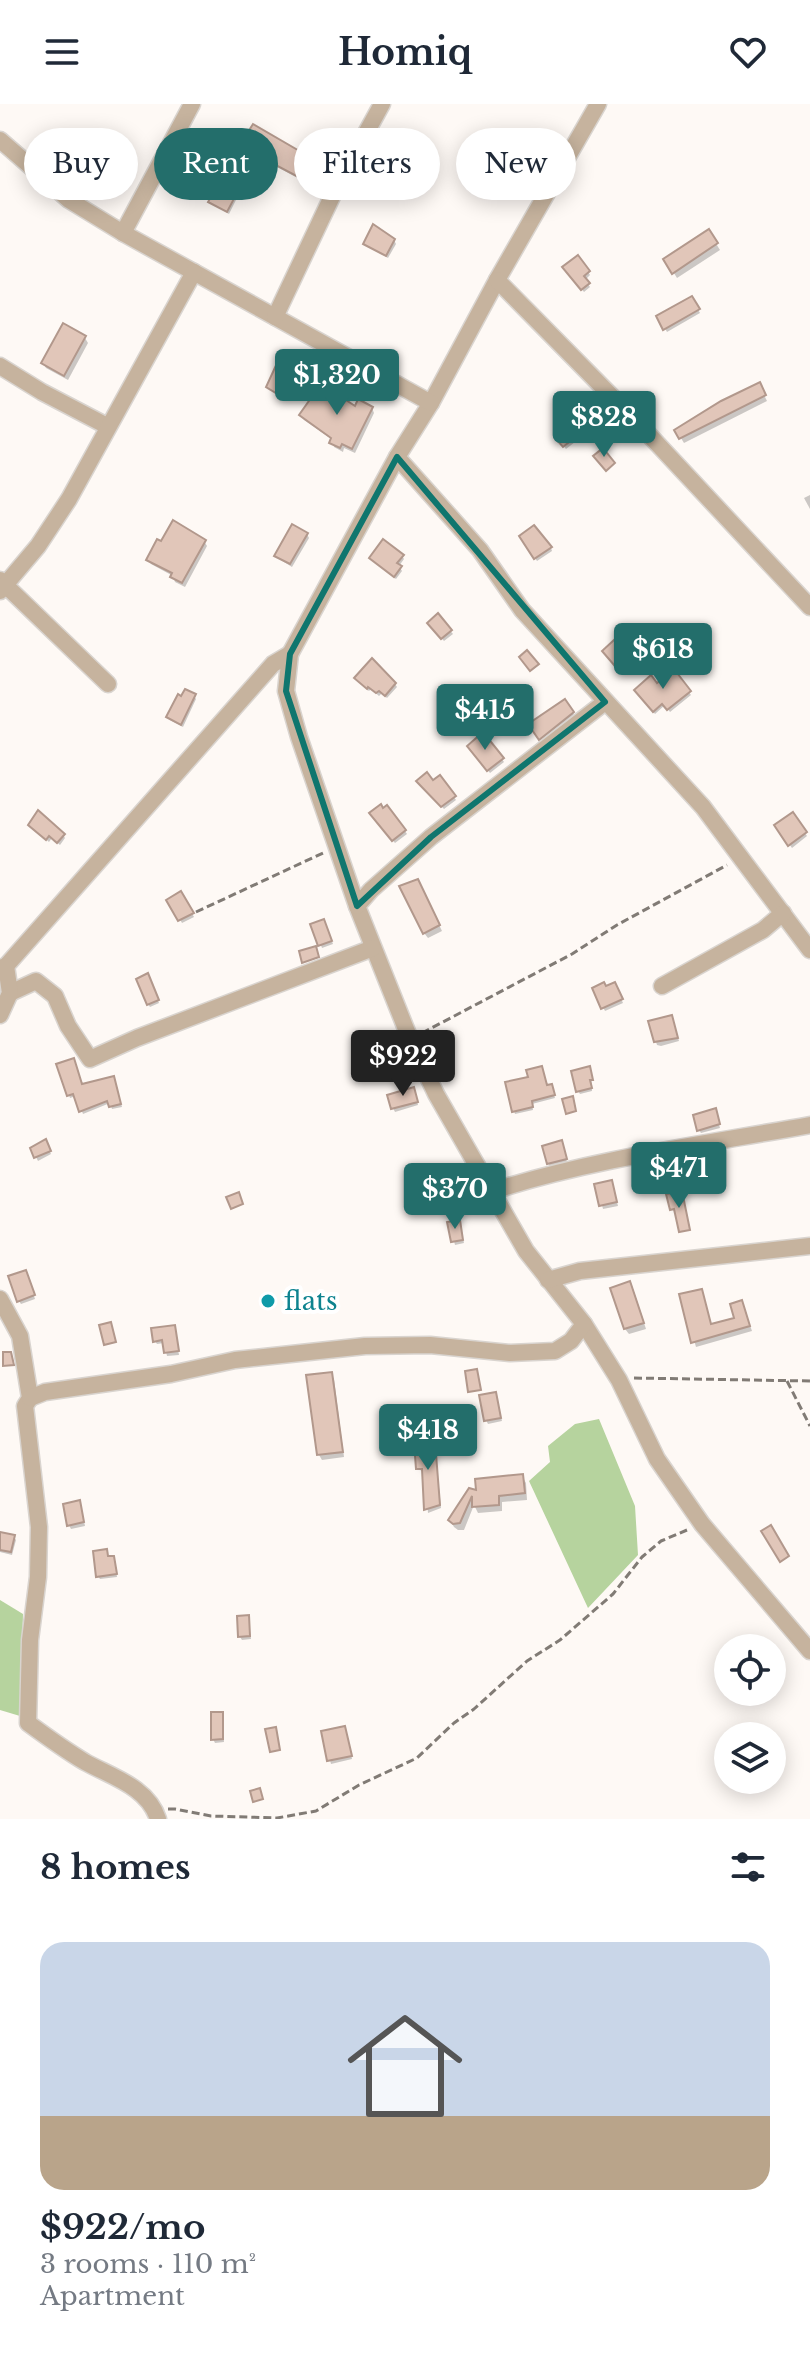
<!DOCTYPE html>
<meta charset="utf-8">
<style>
body{margin:0;font-family:"Libre Baskerville",serif;background:#f6f6f7;color:#1f2937;height:100vh;display:flex;flex-direction:column;font-size:30px;white-space:nowrap}
*{box-sizing:border-box;margin:0}
p{font-size:26px;color:#747a83}
.icon{flex:none;width:44px;height:44px;fill:none;stroke:currentColor;stroke-width:2;stroke-linecap:round;stroke-linejoin:round}
.map{position:relative;height:1715px;overflow:hidden}
.drawer{display:flex;flex-direction:column;background:#fff;flex:1}
.drawer>*{flex:none}
.guide{position:absolute;left:24px;top:24px;width:762px;height:72px;display:flex;gap:16px}
.controls{position:absolute;left:714px;top:1530px;display:grid;gap:16px}
.controls a{display:grid;place-items:center;width:72px;height:72px;border-radius:50%;background:#fff;box-shadow:0 4px 20px #0003;font-size:40px}
.price{position:absolute;translate:-50% -68px;padding:0 18px;border-radius:8px;background:#236e6b;color:#fff;font-size:26px;line-height:52px;filter:drop-shadow(0 2px 4px #0008)}
.price::after{content:'';position:absolute;left:50%;top:48px;width:24px;height:18px;margin-left:-12px;background:inherit;clip-path:polygon(0 0,100% 0,50% 100%)}
.price.selected{background:#222;color:#fff}
ul{padding:0;list-style:none}
li{display:grid;align-content:center;gap:16px;height:424px;padding:0 40px}
li span{display:grid;place-items:center;height:248px;border-radius:24px;color:#555}
li>.icon{margin-inline-start:auto}
span .icon{width:144px;height:144px;fill:#fffc;stroke-width:1}
li b{font-size:34px}
h2{display:flex;justify-content:space-between;align-items:center;height:96px;padding:0 40px;font-size:34px}
.chip{padding:0 28px;border-radius:36px;background:#fff;box-shadow:0 4px 20px #0003;font-size:28px;line-height:72px}
.chip.selected{background:#236e6b;color:#fff}
header{display:flex;justify-content:space-between;align-items:center;height:104px;padding:0 40px;background:#fff;font-size:36px;font-weight:700}
.map>svg:first-child{display:block}
</style>
<header><svg class="icon" aria-label="menu" viewBox="0 0 24 24"><path d="M4 6h16M4 12h16M4 18h16"/></svg>Homiq<svg class="icon" aria-label="heart" viewBox="0 0 24 24"><path d="M12 20l-8-8c-3-5 5-10 8-4 3-6 11-1 8 4z"/></svg></header>
<div class="map">
<svg width="810" height="1715" viewBox="0 0 810 1715">
<rect width="100%" height="100%" fill="#fef9f5"/>
<g fill="#b6d39e">
<polygon points="599,1315 635,1402 638,1451 588,1504 529,1377 550,1358 548,1342 575,1320"/>
<polygon points="0,1496 23,1510 20,1612 0,1606"/>
</g>
<g fill="#0003">
<polygon points="245,29 326,65 328,69 321,83 309,76 307,79 260,54 253,66 235,55 233,50"/>
<polygon points="235,91 237,94 229,110 210,98"/>
<polygon points="708,127 720,146 677,174 666,156"/>
<polygon points="394,136 396,140 388,154 365,140"/>
<polygon points="567,167 588,168 590,171 585,176 590,183 584,188"/>
<polygon points="692,195 700,209 667,228 659,213"/>
<polygon points="85,234 88,239 68,276 46,264 43,259"/>
<polygon points="300,260 302,264 296,273 298,277 288,293 270,286 268,282 286,265"/>
<polygon points="759,281 767,297 684,339 676,326"/>
<polygon points="372,304 374,309 355,349 344,344 343,348 334,343 333,336 304,316 301,311"/>
<polygon points="576,321 584,331 566,345 560,338"/>
<polygon points="810,391 810,405 804,394"/>
<polygon points="307,430 309,434 292,463 279,455 277,452"/>
<polygon points="521,433 551,444 552,447 537,457"/>
<polygon points="204,437 207,442 185,483 175,478 173,472 151,460 148,455"/>
<polygon points="402,452 404,455 399,462 402,467 396,475 371,454"/>
<polygon points="438,512 453,530 444,537 431,522"/>
<polygon points="613,539 626,555 617,563 606,551"/>
<polygon points="673,568 691,591 670,608 665,601 655,610 638,589 657,581"/>
<polygon points="359,578 395,580 397,583 387,594 382,589 379,592 371,585 369,587"/>
<polygon points="194,592 196,595 183,623 170,616 168,612"/>
<polygon points="573,609 576,615 543,640 533,627"/>
<polygon points="471,645 502,655 504,658 490,669"/>
<polygon points="440,673 456,696 444,705 420,680 433,679"/>
<polygon points="792,711 807,732 792,744 776,722"/>
<polygon points="373,713 405,727 407,730 395,739"/>
<polygon points="30,721 63,731 65,734 60,741 52,734 49,738"/>
<polygon points="421,783 442,827 428,834 424,829"/>
<polygon points="181,790 194,813 182,819 169,797"/>
<polygon points="325,820 333,840 322,844 313,821"/>
<polygon points="147,872 159,899 150,903 148,900"/>
<polygon points="614,880 623,899 605,907 594,885 605,885"/>
<polygon points="673,916 679,937 661,942 657,941 656,938"/>
<polygon points="591,968 592,987 580,990 578,987"/>
<polygon points="115,977 122,1003 112,1005 110,999 83,1010 76,992 70,994 69,991 82,982"/>
<polygon points="547,983 552,985 555,994 532,1000 533,1006 515,1010 514,1007"/>
<polygon points="415,989 418,1001 395,1008 393,1004"/>
<polygon points="716,1010 720,1024 701,1029 699,1026"/>
<polygon points="45,1038 51,1050 38,1057 32,1045"/>
<polygon points="563,1042 567,1058 550,1063 549,1060"/>
<polygon points="597,1082 613,1082 618,1102 603,1105"/>
<polygon points="450,1120 460,1121 464,1139 455,1141"/>
<polygon points="27,1171 35,1195 21,1200 19,1197"/>
<polygon points="633,1185 646,1225 629,1230 625,1225"/>
<polygon points="681,1192 711,1222 737,1216 742,1198 752,1227 696,1243"/>
<polygon points="175,1227 179,1251 167,1252 164,1239 157,1240 155,1237"/>
<polygon points="331,1270 334,1275 344,1353 322,1356 319,1351"/>
<polygon points="495,1290 502,1317 488,1320 486,1316"/>
<polygon points="435,1342 441,1404 428,1409 424,1368 418,1365"/>
<polygon points="522,1372 526,1379 527,1396 502,1398 502,1407 478,1409 474,1401 464,1426 458,1426 454,1423 450,1416 470,1386 478,1389"/>
<polygon points="81,1402 85,1422 71,1425 69,1421"/>
<polygon points="14,1433 16,1436 12,1451 0,1448 0,1436"/>
<polygon points="106,1447 109,1454 113,1454 115,1457 117,1473 100,1475 98,1472"/>
<polygon points="248,1513 251,1535 242,1536 240,1533"/>
<polygon points="222,1610 224,1638 215,1639 213,1635"/>
<polygon points="346,1627 352,1655 331,1660 323,1629"/>
</g>
<g fill="#e1c6b9" stroke="#b2988c" stroke-width="2">
<polygon points="253,20 327,63 318,79 306,73 304,76 257,51 251,62 230,50 244,26 248,28"/>
<polygon points="219,79 237,89 227,108 208,98"/>
<polygon points="373,120 395,135 386,152 363,140"/>
<polygon points="709,125 718,139 672,170 663,155"/>
<polygon points="578,151 590,167 584,172 590,179 581,186 562,163"/>
<polygon points="692,192 700,205 663,226 656,212"/>
<polygon points="63,219 86,232 64,272 41,259"/>
<polygon points="292,252 302,259 295,270 298,272 285,291 281,288 279,291 266,283 278,257 286,262"/>
<polygon points="760,278 766,291 679,335 674,326 721,297"/>
<polygon points="325,282 355,302 358,295 373,303 352,345 342,340 340,344 329,339 331,334 299,311 316,287 320,290"/>
<polygon points="576,318 583,327 563,343 555,334"/>
<polygon points="603,344 615,359 606,367 593,352"/>
<polygon points="173,416 206,436 182,479 170,473 172,469 146,456 157,435 161,437"/>
<polygon points="292,420 308,429 290,460 274,452"/>
<polygon points="534,421 552,443 534,455 519,432"/>
<polygon points="383,435 404,451 397,459 402,462 394,473 369,454"/>
<polygon points="438,509 452,526 441,535 427,519"/>
<polygon points="614,536 626,550 614,561 602,547"/>
<polygon points="527,546 539,560 530,567 519,553"/>
<polygon points="372,554 396,579 385,592 379,587 376,589 368,583 367,585 354,574"/>
<polygon points="674,565 691,587 667,606 662,600 653,608 634,586 651,571 657,579"/>
<polygon points="185,585 196,590 181,621 166,613 178,590 181,592"/>
<polygon points="565,595 574,608 539,636 528,620"/>
<polygon points="483,628 504,654 487,667 467,642"/>
<polygon points="427,668 433,676 440,671 456,692 441,703 416,677"/>
<polygon points="381,700 383,704 387,701 406,726 392,737 369,709"/>
<polygon points="38,706 65,730 57,739 49,732 46,736 28,721"/>
<polygon points="793,708 807,728 788,742 774,721"/>
<polygon points="418,775 440,821 423,830 399,782"/>
<polygon points="181,787 194,809 178,817 166,796"/>
<polygon points="324,815 332,837 318,842 310,820"/>
<polygon points="316,842 319,853 302,859 299,847"/>
<polygon points="148,869 159,896 147,901 136,875"/>
<polygon points="604,878 606,882 615,878 623,895 601,905 592,884"/>
<polygon points="672,911 678,934 654,938 648,917"/>
<polygon points="74,954 82,980 114,972 121,1000 109,1003 107,997 79,1008 73,990 67,992 56,960"/>
<polygon points="385,957 389,968 372,973 369,962"/>
<polygon points="542,962 547,981 552,980 555,991 532,997 533,1003 512,1008 505,978 528,973 526,966"/>
<polygon points="590,962 593,976 590,976 592,984 576,988 571,967"/>
<polygon points="414,983 418,998 391,1005 387,991"/>
<polygon points="573,992 576,1007 566,1010 562,995"/>
<polygon points="716,1004 720,1020 697,1027 693,1011"/>
<polygon points="46,1035 51,1047 34,1054 30,1044"/>
<polygon points="562,1036 567,1055 547,1060 542,1042"/>
<polygon points="612,1076 617,1098 599,1102 594,1080"/>
<polygon points="682,1087 690,1126 679,1128 674,1105 670,1106 666,1090"/>
<polygon points="239,1088 243,1100 231,1105 226,1093"/>
<polygon points="460,1116 463,1136 451,1138 447,1118"/>
<polygon points="26,1166 35,1191 17,1198 8,1172"/>
<polygon points="630,1177 644,1219 624,1225 610,1184"/>
<polygon points="702,1185 711,1220 734,1214 730,1200 742,1196 750,1222 691,1239 679,1190"/>
<polygon points="111,1218 116,1238 104,1241 99,1221"/>
<polygon points="175,1221 179,1247 164,1249 162,1236 153,1238 151,1224"/>
<polygon points="3,1248 11,1248 14,1261 3,1262"/>
<polygon points="477,1265 481,1286 468,1288 465,1267"/>
<polygon points="332,1268 343,1348 317,1351 306,1271"/>
<polygon points="496,1288 501,1314 484,1317 479,1291"/>
<polygon points="435,1337 440,1401 424,1406 422,1365 416,1365 414,1338"/>
<polygon points="523,1370 525,1389 499,1392 499,1401 472,1403 472,1392 460,1419 453,1420 448,1416 469,1384 476,1386 475,1375"/>
<polygon points="80,1396 84,1418 67,1422 63,1400"/>
<polygon points="771,1421 789,1452 780,1458 761,1427"/>
<polygon points="0,1428 15,1431 11,1448 0,1446"/>
<polygon points="107,1445 108,1452 114,1452 117,1470 96,1473 93,1447"/>
<polygon points="249,1511 250,1532 238,1533 237,1512"/>
<polygon points="211,1608 223,1608 223,1635 211,1636"/>
<polygon points="345,1622 352,1652 327,1657 321,1627"/>
<polygon points="276,1623 280,1646 270,1648 265,1625"/>
<polygon points="260,1684 263,1695 253,1698 250,1687"/>
</g>
<g fill="none" stroke-linecap="round" stroke-linejoin="round">
<defs>
<g id="minor">
<polyline points="598,0 497,176 431,299 397,353 290,550 286,587 299,633 357,802 410,935 436,990 526,1147 584,1220 619,1276 657,1355 702,1420 810,1547"/>
<polyline points="0,36 69,96 123,129 431,299"/>
<polyline points="123,129 192,0"/>
<polyline points="497,176 637,318 810,503"/>
<polyline points="275,213 337,82 382,0"/>
<polyline points="0,262 42,288 107,322"/>
<polyline points="397,353 480,446 522,506 703,703 810,846"/>
<polyline points="0,476 108,580"/>
<polyline points="0,487 38,442 69,395 194,168"/>
<polyline points="357,802 371,786 431,733 605,598"/>
<polyline points="0,864 6,862 273,560 290,550"/>
<polyline points="662,882 763,826 783,809"/>
<polyline points="10,889 36,877 55,892 68,922 90,955 137,934 373,844"/>
<polyline points="0,911 10,889 6,862"/>
<path d="M490,1088c100,-33 216,-48 320,-67"/>
<polyline points="548,1176 580,1167 810,1142"/>
<path d="M0,1195l20,37 10,62 -5,8 14,121 -1,50 -8,63 -2,83c19,14 37,27 57,39 27,15 63,25 73,57"/>
<polyline points="30,1294 45,1288 171,1270 235,1256 365,1242 430,1241 510,1249 555,1247 571,1237 584,1220"/>
</g>
</defs>
<use href="#minor" stroke="#d9d4cf" stroke-width="19"/>
<g stroke="#817b75" stroke-width="3" stroke-dasharray="8 4" stroke-linecap="butt">
<polyline points="196,808 323,749"/>
<polyline points="422,929 572,850 617,821 727,761"/>
<polyline points="634,1274 810,1277"/>
<polyline points="787,1277 810,1322"/>
<polyline points="168,1705 175,1705 211,1712 277,1714 316,1707 359,1681 417,1654 454,1619 474,1605 527,1557 560,1536 613,1490 642,1453 661,1437 687,1426"/>
</g>
<use href="#minor" stroke="#c6b39e" stroke-width="16"/>
</g>
<path fill="none" stroke="#0f766e" stroke-width="6" stroke-linejoin="round" d="M397,353l208,245 -174,135 -74,69 -71,-215 4,-37z"/>
<circle fill="#0f9aa8" stroke="#fff" stroke-width="3" cx="268" cy="1197" r="8"/>
<g text-anchor="middle" dominant-baseline="central" stroke-width="8" stroke-linejoin="round" paint-order="stroke">
<g font-size="26" fill="#0d838f" stroke="#fff" text-anchor="start">
<text x="284" y="1197">flats</text>
</g>
</g>
</svg>
<div class="controls">
<a><svg class="icon" aria-label="locate" viewBox="0 0 24 24"><circle cx="12" cy="12" r="6"/><path d="M12 2v4M12 18v4M2 12h4M18 12h4"/></svg></a>
<a><svg class="icon" aria-label="layers" viewBox="0 0 24 24"><path d="M12 4l9 5-9 5-9-5zM3 14l9 5 9-5"/></svg></a>
</div>
<b class="price" style="left:337px;top:313px">$1,320</b>
<b class="price" style="left:604px;top:355px">$828</b>
<b class="price" style="left:663px;top:587px">$618</b>
<b class="price" style="left:485px;top:648px">$415</b>
<b class="price selected" style="left:403px;top:994px">$922</b>
<b class="price" style="left:679px;top:1106px">$471</b>
<b class="price" style="left:455px;top:1127px">$370</b>
<b class="price" style="left:428px;top:1368px">$418</b>
<div class="guide">
<a class="chip">Buy</a>
<a class="chip selected">Rent</a>
<a class="chip">Filters</a>
<a class="chip">New</a>
</div>
</div>
<section class="drawer">
<h2>8 homes<svg class="icon" aria-label="filters" viewBox="0 0 24 24"><path d="M4 7h16M4 17h16"/><circle cx="9" cy="7" r="2"/><circle cx="15" cy="17" r="2"/></svg></h2>
<ul>
<li><span style="background:linear-gradient(#c9d6e8 70%,#b9a48a 0)"><svg class="icon" aria-label="home" viewBox="0 0 24 24"><path d="M3 11l9-7 9 7M6 9v11h12V9"/></svg></span><div><b>$922/mo</b><p>3 rooms · 110 m²</p><p>Apartment</p></div></li>
</ul>
</section>
